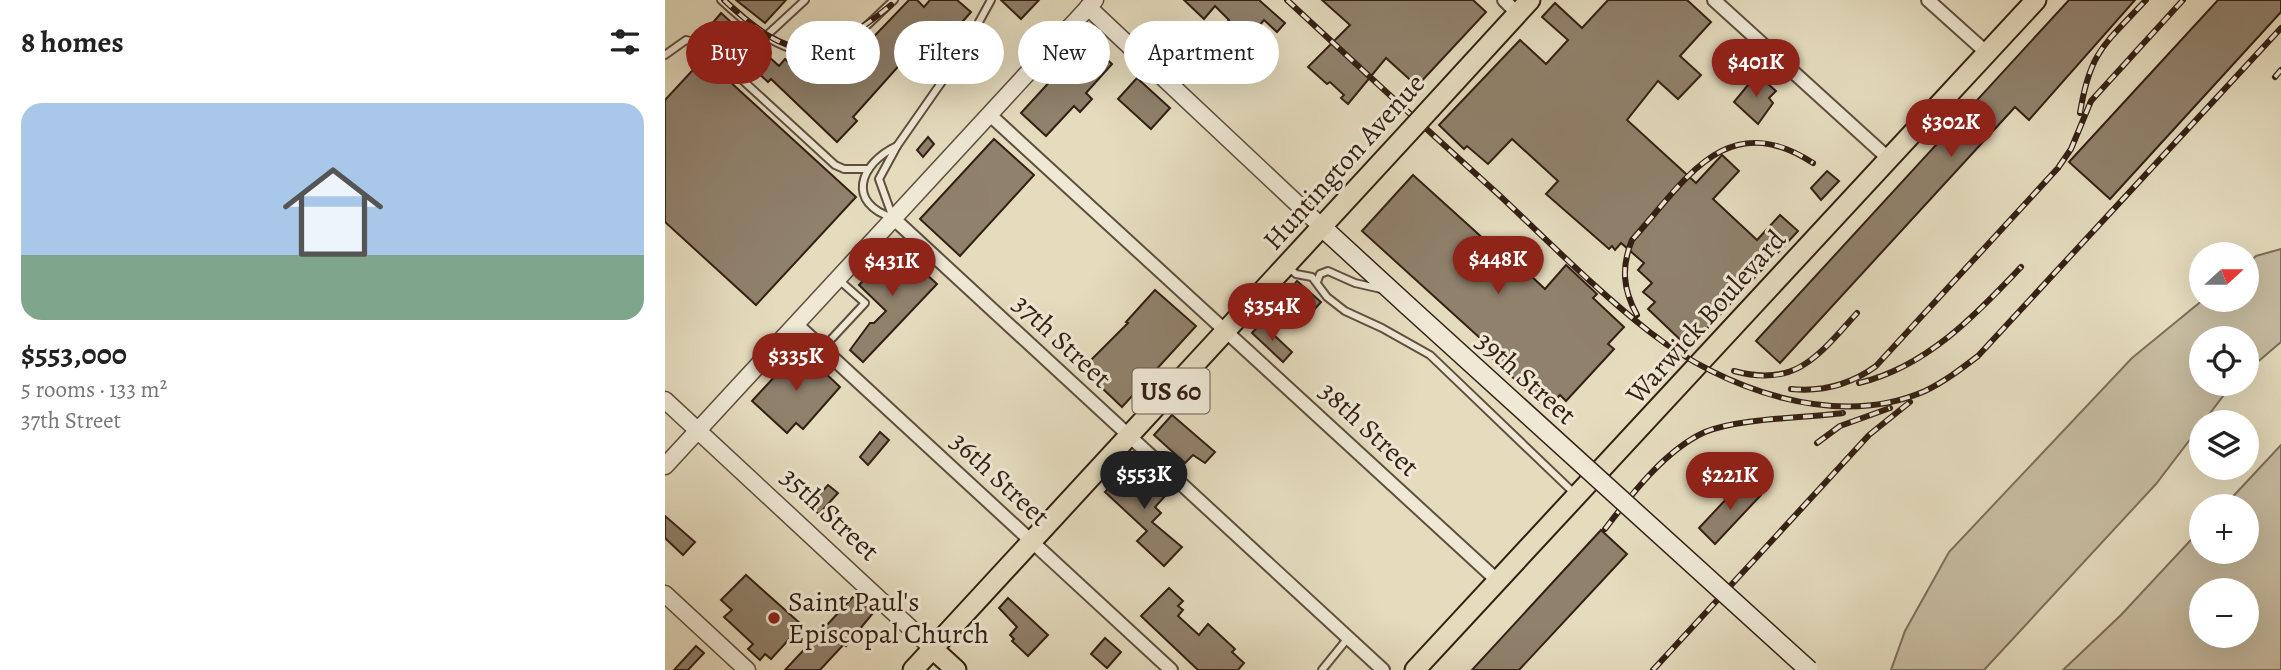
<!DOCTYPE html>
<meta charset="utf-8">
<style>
body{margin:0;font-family:Alegreya,serif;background:#f2f2f2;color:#222;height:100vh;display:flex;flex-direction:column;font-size:26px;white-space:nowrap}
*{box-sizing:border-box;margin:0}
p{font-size:23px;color:#767676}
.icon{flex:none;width:38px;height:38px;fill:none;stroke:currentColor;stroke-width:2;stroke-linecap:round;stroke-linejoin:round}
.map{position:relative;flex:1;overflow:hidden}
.side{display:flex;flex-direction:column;background:#fff;width:665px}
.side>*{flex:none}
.banner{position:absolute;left:21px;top:21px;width:665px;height:63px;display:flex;gap:14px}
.needle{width:46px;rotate:69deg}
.buttons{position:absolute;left:1524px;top:242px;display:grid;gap:14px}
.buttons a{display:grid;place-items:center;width:70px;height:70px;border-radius:50%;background:#fff;box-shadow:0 7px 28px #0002;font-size:35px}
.price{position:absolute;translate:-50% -60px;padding:0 16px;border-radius:24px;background:#8f2418;color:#fff;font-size:23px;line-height:46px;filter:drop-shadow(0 2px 4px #0008)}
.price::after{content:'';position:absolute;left:50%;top:42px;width:21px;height:16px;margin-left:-10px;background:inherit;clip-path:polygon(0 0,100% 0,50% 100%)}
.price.selected{background:#222;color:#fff}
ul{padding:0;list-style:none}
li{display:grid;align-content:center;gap:14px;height:371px;padding:0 21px}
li+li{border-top:2px solid #e0e0e0}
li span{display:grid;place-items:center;height:217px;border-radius:21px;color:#555}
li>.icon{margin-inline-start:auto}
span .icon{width:126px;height:126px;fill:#fffc;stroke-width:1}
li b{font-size:30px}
h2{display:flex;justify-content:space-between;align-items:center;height:84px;padding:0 21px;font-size:30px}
.pill{padding:0 24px;border-radius:32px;background:#fff;box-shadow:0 7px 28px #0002;font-size:24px;line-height:63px}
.pill.selected{background:#8f2418;color:#fff}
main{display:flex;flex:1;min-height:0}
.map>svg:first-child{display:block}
</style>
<main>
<section class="side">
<h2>8 homes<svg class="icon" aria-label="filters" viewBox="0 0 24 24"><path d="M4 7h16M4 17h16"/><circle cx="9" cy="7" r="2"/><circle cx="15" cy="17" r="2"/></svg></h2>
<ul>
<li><span style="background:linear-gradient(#a9c7e8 70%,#7fa58c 0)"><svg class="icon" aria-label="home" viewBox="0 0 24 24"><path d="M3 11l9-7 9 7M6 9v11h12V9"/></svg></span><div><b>$553,000</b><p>5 rooms · 133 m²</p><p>37th Street</p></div></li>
</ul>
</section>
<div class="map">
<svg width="1616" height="670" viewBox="0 0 1616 670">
<rect width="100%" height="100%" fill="#e5dcbe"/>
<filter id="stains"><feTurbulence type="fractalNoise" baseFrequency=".00286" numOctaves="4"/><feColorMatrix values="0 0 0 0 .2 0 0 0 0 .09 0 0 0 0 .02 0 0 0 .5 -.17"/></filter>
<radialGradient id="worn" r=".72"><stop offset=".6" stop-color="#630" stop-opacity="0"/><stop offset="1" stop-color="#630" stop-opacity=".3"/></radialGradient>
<g fill="#c7bca1" stroke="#7e6e5a" stroke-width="2" fill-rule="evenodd">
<polygon points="1616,249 1616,342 1582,371 1582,338 1536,338 1536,383 1568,383 1491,484 1319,670 1226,670 1240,631 1284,552 1467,358 1539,299 1582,299 1582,264 1591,256"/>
<path d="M1616,445v225h-218l58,-55 80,-86v22h46v-45h-23zM1536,590h46v45h-46z"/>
</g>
<g fill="#90816c" stroke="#341f14" stroke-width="2">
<polygon points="71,0 121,0 100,23"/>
<polygon points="244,0 252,0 259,7 265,0 292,0 306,12 261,63 247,51 188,117 192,121 172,142 106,79 103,82 67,49 70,46 46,25 56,13 114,66 120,59 144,82 147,79 150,82 160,71 168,79"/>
<polygon points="336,0 374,0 356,19"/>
<polygon points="519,0 594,0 620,23 612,32 599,20 588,33 586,31 581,36 573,28 565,36 556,28 564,20 550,6 539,19"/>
<polygon points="657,0 808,0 821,12 752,86 721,58 683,104 676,98 679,95 665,82 662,84 643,67 685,25"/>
<polygon points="943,0 1022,0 1046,22 1015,56 1036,75 1013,99 993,81 962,120 1031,183 1057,155 1074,171 1048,199 1092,240 1115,215 1133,231 1024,348 983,309 990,302 978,292 987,283 973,270 979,263 956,243 950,250 947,246 944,249 881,194 893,181 847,139 823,164 802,146 799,149 774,125 855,40 881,64 903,40 877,17 890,3 917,28"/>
<polygon points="1404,0 1470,0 1364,120 1350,107 1115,363 1091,341"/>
<polygon points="1553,0 1616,0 1616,12 1445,199 1404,162"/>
<polygon points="422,41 447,64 421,93 427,99 415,112 409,106 381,136 356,113"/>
<polygon points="39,58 191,197 91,305 0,222 0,100"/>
<polygon points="1092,74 1111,91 1104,98 1108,103 1093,124 1069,102"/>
<polygon points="472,78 505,108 486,129 453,99"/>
<polygon points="263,137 269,144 258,157 252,150"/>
<polygon points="329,139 369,175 295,256 255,219"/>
<polygon points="1162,171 1174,181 1156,200 1146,188"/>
<polygon points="748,175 863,279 866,276 880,289 901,265 932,294 928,298 959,327 943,344 949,349 901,401 895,395 882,409 821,353 826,348 697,231"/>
<polygon points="231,246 272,284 198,362 185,350 205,323 209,323 221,311 194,285"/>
<polygon points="632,281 656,302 647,312 624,291"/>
<polygon points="490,290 531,326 457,407 417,369 463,323 461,322"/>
<polygon points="596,323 627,352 618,362 587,333"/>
<polygon points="135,349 175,387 138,429 131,423 122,433 87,401"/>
<polygon points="507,415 550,452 540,463 528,455 520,463 489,435"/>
<polygon points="215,432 224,440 203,465 195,457"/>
<polygon points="467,463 501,495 490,507 496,513 487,522 517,547 499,566 472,541 482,531 440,492"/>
<polygon points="1080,479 1096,495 1050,544 1034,528"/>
<polygon points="163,485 173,493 154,514 144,506"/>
<polygon points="0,516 30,542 18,555 0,538"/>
<polygon points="936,530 962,554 854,670 807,670"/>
<polygon points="81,575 137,625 106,659 100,654 95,660 83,649 88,644 59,617 67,610 56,600"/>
<polygon points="504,588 518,601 513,606 518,610 513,616 534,635 543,624 570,649 567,652 579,663 573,670 533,670 476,616"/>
<polygon points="189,596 208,613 181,646 179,644 155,670 120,670"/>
<polygon points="343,598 383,635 363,656 347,641 349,639 345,635 352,627 334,608"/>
<polygon points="440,638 456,652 442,668 426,654"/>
<polygon points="31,646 39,653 23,670 9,670"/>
</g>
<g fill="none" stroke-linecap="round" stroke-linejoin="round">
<defs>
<g id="service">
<path d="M56,0c31,28 73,68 119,45 20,-10 38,-31 54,-45"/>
<polyline points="100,37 140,0"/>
<polyline points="0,55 21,40 38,44 170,165 179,169 203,169"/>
<path d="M232,146l-18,33 14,39c-47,-15 -34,-54 4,-72z"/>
<polyline points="232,146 297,53 326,0"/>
<polyline points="623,267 631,274 647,277 662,297 680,311 717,328 765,355 909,493"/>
<polyline points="652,282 655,274 663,271 690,283 716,289"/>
<polyline points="158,348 200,303 174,280"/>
<polyline points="657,670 683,638"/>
</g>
<g id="minor">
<polyline points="839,0 853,14"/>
<polyline points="1049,0 1224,159"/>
<polyline points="1263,0 1322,53"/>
<polyline points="324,114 834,582"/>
<polyline points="228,218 718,670"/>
<polyline points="131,324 506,670"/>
</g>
<g id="tertiary">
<polyline points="423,7 657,227"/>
<polyline points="0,400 268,649"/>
<polyline points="0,466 430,0"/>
<polyline points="0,594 82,670"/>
</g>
<polyline id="secondary" points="657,227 743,306"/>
<g id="primary">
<polyline points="766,108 865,0"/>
<polyline points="268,649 291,670"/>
<polyline points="248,670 744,132"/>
<polyline points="750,670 1371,0"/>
</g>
</defs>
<use href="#service" stroke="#604e3e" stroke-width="10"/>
<use href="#minor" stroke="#604e3e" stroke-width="16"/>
<use href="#tertiary" stroke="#604e3e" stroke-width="19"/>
<use href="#secondary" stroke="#341f14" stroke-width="21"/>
<use href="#primary" stroke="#341f14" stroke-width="23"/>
<use href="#service" stroke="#eee8d5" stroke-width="6"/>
<use href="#minor" stroke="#eee8d5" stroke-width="12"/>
<use href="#tertiary" stroke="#eee8d5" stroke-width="16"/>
<use href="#secondary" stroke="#eee8d5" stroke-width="18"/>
<use href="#primary" stroke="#e5dcbe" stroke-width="19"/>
<defs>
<g id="rail">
<path d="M59,0c67,63 95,64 167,5"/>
<path d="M622,0c70,65 140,130 211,194 50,47 99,97 153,139 72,56 185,97 274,58 19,-9 36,-22 53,-35l303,-328"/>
<polyline points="1610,77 1616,70"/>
<path d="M1415,113c10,-62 25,-69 66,-113"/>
<path d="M972,315c-14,-25 -16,-48 -5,-75 53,-59 94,-134 181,-77"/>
<path d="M1069,371c62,17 84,-15 123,-58"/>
<path d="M1194,383c67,-16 116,-67 162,-116"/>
<path d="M1126,389c31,3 59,-4 85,-23l182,-198 13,-19 20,-48 92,-101"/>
<polyline points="1152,443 1175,426 1225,408"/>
<path d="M940,529c26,-34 60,-79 100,-97 33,-14 100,-14 138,-19"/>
<polyline points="988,670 1204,435 1245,402"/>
</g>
</defs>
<use href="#rail" stroke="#341f14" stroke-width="6"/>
<use href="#rail" stroke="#eee8d5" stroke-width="3.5" stroke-dasharray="10" stroke-linecap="butt"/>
<defs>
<polyline id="secondary-bridge" points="743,306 1144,670"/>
<polyline id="primary-bridge" points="744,132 766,108"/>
</defs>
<use href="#secondary-bridge" stroke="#341f14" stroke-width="21" stroke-linecap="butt"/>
<use href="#primary-bridge" stroke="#341f14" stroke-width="23" stroke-linecap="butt"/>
<use href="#secondary-bridge" stroke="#eee8d5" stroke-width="18"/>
<use href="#primary-bridge" stroke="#e5dcbe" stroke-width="19"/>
</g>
<circle fill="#8f2418" stroke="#eee8d5" stroke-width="2.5" cx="109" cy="618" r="7"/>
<g text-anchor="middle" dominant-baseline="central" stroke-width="6" stroke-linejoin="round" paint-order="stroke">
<rect fill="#eee8d5" stroke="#6c5b4e" stroke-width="2" x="467.5" y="368.5" width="77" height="45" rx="5"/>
<g font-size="26" font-weight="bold" fill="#341f14">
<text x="506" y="391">US 60</text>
</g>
<g font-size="28" fill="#341f14" stroke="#eee8d5">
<text transform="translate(679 162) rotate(-48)">Huntington Avenue</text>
<text transform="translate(1041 317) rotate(-48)">Warwick Boulevard</text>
<text transform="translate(397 341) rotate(43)">37th Street</text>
<text transform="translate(861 378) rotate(42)">39th Street</text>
<text transform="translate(704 429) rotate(43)">38th Street</text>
<text transform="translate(335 479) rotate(43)">36th Street</text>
<text transform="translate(165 514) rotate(43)">35th Street</text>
</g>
<g font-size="28" fill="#341f14" stroke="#eee8d5" text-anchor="start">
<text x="123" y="602">Saint Paul's<tspan x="123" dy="32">Episcopal Church</tspan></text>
</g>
</g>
<rect width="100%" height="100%" filter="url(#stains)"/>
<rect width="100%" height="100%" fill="url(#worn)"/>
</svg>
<div class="buttons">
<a><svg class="needle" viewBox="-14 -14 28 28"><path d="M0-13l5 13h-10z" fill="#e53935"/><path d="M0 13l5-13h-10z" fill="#767676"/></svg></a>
<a><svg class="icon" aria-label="locate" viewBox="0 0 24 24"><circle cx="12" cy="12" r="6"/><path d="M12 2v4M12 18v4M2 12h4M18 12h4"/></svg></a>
<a><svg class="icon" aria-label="layers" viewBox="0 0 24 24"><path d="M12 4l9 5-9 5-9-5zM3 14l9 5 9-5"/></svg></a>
<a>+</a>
<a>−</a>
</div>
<b class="price" style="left:1091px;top:99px">$401K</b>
<b class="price" style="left:1286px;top:159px">$302K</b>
<b class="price" style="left:833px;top:296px">$448K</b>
<b class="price" style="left:227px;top:298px">$431K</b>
<b class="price" style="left:607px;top:343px">$354K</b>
<b class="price" style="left:131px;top:393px">$335K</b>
<b class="price selected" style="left:479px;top:511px">$553K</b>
<b class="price" style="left:1065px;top:512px">$221K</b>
<div class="banner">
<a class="pill selected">Buy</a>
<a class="pill">Rent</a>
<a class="pill">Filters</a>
<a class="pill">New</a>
<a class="pill">Apartment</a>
</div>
</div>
</main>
